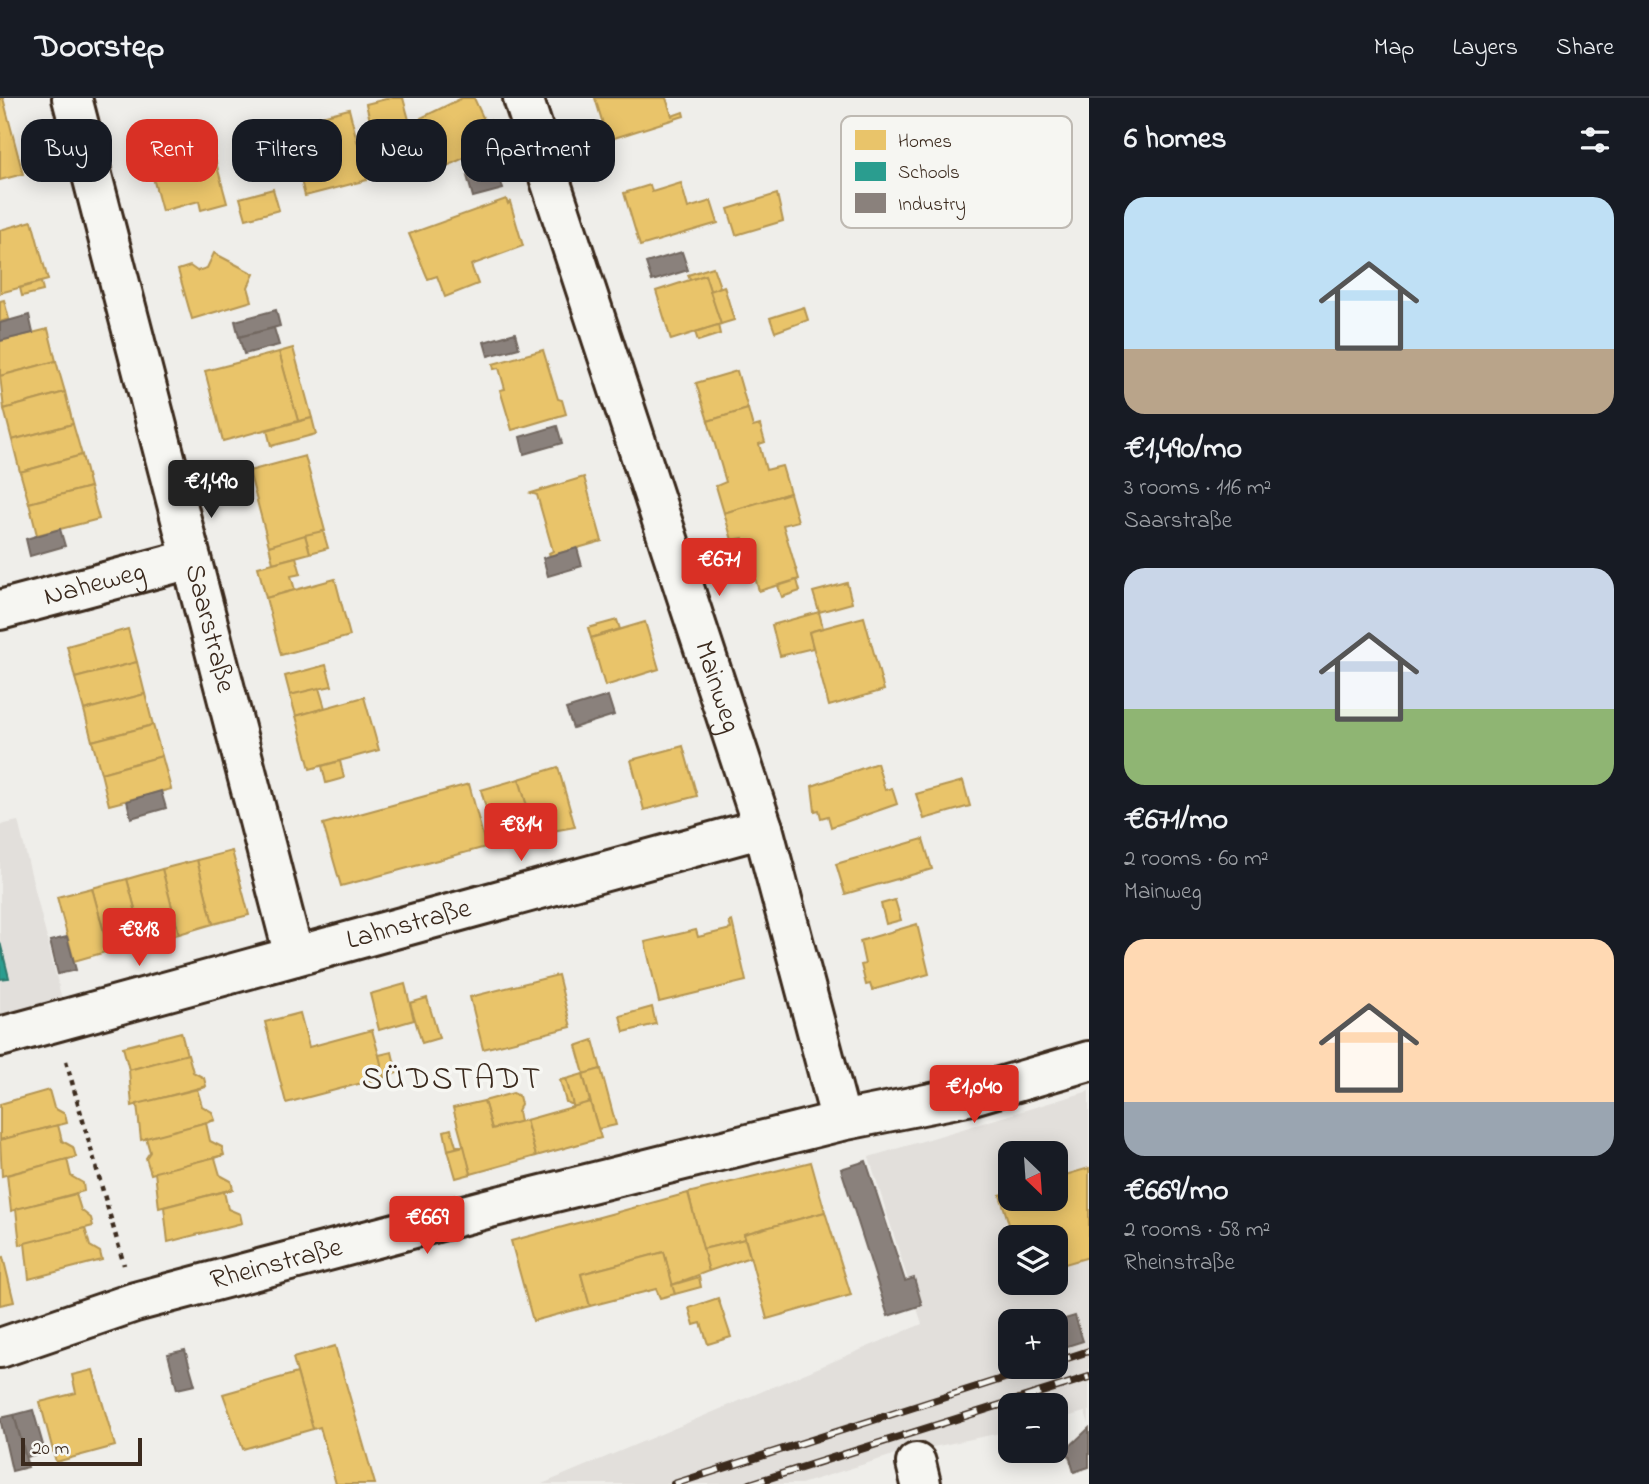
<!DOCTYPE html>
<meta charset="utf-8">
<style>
body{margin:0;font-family:"Indie Flower",sans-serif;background:#20242c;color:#f1f3f6;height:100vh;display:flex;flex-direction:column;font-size:26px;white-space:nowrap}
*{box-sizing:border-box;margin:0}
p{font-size:23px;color:#9ea1a6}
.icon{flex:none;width:38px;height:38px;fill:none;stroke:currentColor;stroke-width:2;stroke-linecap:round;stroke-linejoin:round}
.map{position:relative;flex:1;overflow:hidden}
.details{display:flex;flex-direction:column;background:#171b24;width:560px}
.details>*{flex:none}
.banner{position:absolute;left:21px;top:21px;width:665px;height:63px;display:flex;gap:14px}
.needle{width:46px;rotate:155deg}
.tools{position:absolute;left:998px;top:1043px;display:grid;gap:14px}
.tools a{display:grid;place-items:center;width:70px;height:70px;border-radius:14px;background:#171b24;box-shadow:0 4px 18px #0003;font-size:35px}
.scale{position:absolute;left:21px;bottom:18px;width:121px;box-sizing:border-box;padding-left:7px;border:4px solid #3b2a1e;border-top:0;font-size:19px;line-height:24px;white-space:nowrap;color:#3b2a1e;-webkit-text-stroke:5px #f6f6f2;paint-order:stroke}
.price{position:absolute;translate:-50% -60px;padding:0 16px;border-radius:7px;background:#d93025;color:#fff;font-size:23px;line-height:46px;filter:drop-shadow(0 2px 4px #0008)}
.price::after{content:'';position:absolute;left:50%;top:42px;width:21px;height:16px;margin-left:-10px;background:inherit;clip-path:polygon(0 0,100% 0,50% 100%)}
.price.on{background:#222;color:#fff}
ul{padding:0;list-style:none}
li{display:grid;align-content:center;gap:14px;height:371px;padding:0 35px}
li span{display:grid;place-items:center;height:217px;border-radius:21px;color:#555}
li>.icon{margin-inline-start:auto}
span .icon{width:126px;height:126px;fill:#fffc;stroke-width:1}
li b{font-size:30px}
h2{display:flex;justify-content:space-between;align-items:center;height:84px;padding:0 35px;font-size:30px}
.pill{padding:0 24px;border-radius:21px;background:#171b24;box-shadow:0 4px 18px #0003;font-size:24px;line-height:63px}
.pill.on{background:#d93025;color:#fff}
header{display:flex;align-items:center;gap:42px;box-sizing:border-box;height:98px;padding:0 35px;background:#171b24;border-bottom:2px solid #363941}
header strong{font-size:33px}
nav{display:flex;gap:38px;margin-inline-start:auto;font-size:24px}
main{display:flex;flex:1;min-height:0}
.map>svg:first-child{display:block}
</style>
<header>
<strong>Doorstep</strong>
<nav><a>Map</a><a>Layers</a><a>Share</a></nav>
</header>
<main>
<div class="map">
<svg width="1089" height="1386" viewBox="0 0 1089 1386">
<rect width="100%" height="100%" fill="#efeeea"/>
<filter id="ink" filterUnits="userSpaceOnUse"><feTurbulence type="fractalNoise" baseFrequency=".0143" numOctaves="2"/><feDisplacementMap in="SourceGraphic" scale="14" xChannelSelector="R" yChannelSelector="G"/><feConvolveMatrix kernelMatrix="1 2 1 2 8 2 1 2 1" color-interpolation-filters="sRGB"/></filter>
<g filter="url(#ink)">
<g fill="#e2dfdb" fill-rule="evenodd">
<polygon points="18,723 65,914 0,930 0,727"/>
<path d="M1089,993v333l-4,-12 -30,8v-15h-45v26l-120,25 -89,28h-259l380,-160 -53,-167zM1010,1055h45v46h-45zM1010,1139h45v46h-45zM1010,1223h45v46h-45z"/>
</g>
<g fill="#e9c46a" stroke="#b59653" stroke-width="2">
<polygon points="0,0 3,0 23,76 0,82"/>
<polygon points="390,0 403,0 411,29 374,39 366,6"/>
<polygon points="462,0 474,0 485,24 490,22 500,43 445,69 440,58 433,61 422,36 428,33 421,20"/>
<polygon points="595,0 666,0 672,18 683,14 684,18 608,42"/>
<polygon points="349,11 367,82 305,98 287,27"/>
<polygon points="214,57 227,105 201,112 199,103 162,113 149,65 175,58 177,67"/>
<polygon points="681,85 688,110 711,103 718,125 640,148 624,95 650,87 652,94"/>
<polygon points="273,91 279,112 246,121 240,100"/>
<polygon points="777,96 783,123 736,137 728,111"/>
<polygon points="506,101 508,106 510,104 523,148 471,167 478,186 445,199 437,178 428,181 409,136"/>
<polygon points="32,123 48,182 0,195 0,132"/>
<polygon points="214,155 254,176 248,189 252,203 192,221 178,172 190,168 197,173 207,170"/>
<polygon points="713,169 720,189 710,193 705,177 690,182 688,177"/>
<polygon points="705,177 721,226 671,242 656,193"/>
<polygon points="41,184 43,193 22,198 20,190"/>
<polygon points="724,188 734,222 721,226 710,193"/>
<polygon points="4,202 9,221 0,224 0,203"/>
<polygon points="804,209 808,222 775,234 770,220"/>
<polygon points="718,227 720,236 698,243 695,234"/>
<polygon points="48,231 56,263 0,278 0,243"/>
<polygon points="293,250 312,320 298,323 279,254"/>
<polygon points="543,252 558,301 562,302 566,316 512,332 500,292 505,291 499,270 494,271 493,266"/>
<polygon points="279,254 298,323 223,343 205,273"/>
<polygon points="56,263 65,294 4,311 0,278"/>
<polygon points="737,273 748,311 708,323 696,285"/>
<polygon points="65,294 73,326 12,342 4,311"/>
<polygon points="748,311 753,329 760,327 765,344 759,346 766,372 782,368 790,395 724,415 716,388 726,384 708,323"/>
<polygon points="312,320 316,336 271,348 267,332"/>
<polygon points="73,326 82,357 20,374 12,342"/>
<polygon points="82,357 90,389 29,405 20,374"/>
<polygon points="305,358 325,433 269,448 249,373"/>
<polygon points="584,379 602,443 550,458 549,455 553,453 537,397 531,395"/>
<polygon points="90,389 99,421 37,437 29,405"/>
<polygon points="790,395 798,423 783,427 799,481 759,493 743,440 732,442 724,415"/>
<polygon points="323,433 328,450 310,455 305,437"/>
<polygon points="305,437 310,455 273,465 269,448"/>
<polygon points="296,459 301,476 291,478 295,492 266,500 258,469"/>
<polygon points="335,481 350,538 281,557 266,500"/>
<polygon points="797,482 800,493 782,499 778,488"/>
<polygon points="847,485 852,505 819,514 813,494"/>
<polygon points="819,514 823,530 809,534 813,550 780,558 772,527"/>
<polygon points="864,519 884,592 829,608 809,534"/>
<polygon points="617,522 620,531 591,540 588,530"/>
<polygon points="645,524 659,571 605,588 591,540"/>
<polygon points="128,531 137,564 75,580 67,548"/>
<polygon points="137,564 145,596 84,612 75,580"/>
<polygon points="326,567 332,588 290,597 285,578"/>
<polygon points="319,590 325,610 296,618 290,597"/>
<polygon points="145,596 153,627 92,643 84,612"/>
<polygon points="364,599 379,652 310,671 296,618"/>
<polygon points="153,627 162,658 101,675 92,643"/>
<polygon points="683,648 697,698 644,712 631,662"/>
<polygon points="162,658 171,691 109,707 101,675"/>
<polygon points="340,663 344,680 326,685 322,668"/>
<polygon points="877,665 885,692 892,690 897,706 831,729 828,718 821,720 819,712 815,713 812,688"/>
<polygon points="558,669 575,729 535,736 519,681"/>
<polygon points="519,681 535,736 496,747 481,692"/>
<polygon points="963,683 970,708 924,721 916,696"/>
<polygon points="469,686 486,749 341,788 323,726"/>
<polygon points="923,741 932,771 845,796 836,766"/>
<polygon points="232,753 249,817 213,826 197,762"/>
<polygon points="197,762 213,826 179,836 162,771"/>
<polygon points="162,771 179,836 144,844 127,781"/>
<polygon points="127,781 144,844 109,853 92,790"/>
<polygon points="92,790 109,853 74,863 57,799"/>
<polygon points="895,802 901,822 886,826 881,806"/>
<polygon points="732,823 746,883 659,904 645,844 696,832 698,839 731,831 729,824"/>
<polygon points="917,826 929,876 872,892 870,886 866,887 861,867 865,866 860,843"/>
<polygon points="558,877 571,929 483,951 470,899"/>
<polygon points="405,886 414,922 379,932 370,896"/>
<polygon points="427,900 439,940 422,945 410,905"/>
<polygon points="652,909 656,926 624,934 620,918"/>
<polygon points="300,915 309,949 372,932 385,979 286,1005 265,924"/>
<polygon points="181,934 187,957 129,972 123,949"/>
<polygon points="593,942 601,971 584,976 576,948"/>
<polygon points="392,954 397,975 384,979 379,957"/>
<polygon points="188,956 193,974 204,980 206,988 132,1008 129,972"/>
<polygon points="601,971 616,1027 598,1031 583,976"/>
<polygon points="583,976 590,1004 573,1010 566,981"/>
<polygon points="566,981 573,1007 566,1004 560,982"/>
<polygon points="206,989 197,991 202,1008 212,1014 215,1022 141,1042 137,1006"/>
<polygon points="49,992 54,1010 65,1016 67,1025 0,1042 0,1006"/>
<polygon points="513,995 519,998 521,1006 518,1013 520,1024 492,1031 484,1003"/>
<polygon points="484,1003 492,1031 526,1022 536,1058 471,1076 453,1010"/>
<polygon points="590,1004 601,1040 536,1058 526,1022"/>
<polygon points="215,1022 206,1025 210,1043 222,1049 224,1057 151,1076 146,1060 150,1054 146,1040"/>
<polygon points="58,1027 62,1043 73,1049 76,1059 2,1078 0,1042"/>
<polygon points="451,1031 456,1048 464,1048 448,1052 444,1033"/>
<polygon points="464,1048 471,1076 456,1080 448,1052"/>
<polygon points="224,1057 215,1060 220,1077 231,1083 233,1091 159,1110 155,1074"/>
<polygon points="67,1061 71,1078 83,1085 84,1093 11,1113 7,1077"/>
<polygon points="811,1064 825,1114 744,1136 745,1141 703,1151 688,1095"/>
<polygon points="1089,1070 1089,1159 1055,1169 1055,1139 1013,1139 1000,1097 1010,1094 1010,1101 1055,1101 1055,1080"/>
<polygon points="233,1091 224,1094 228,1111 240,1116 242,1125 168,1144 164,1109"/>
<polygon points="688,1095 709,1173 672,1187 664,1154 581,1176 590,1208 533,1223 511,1143"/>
<polygon points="76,1096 81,1112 91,1120 93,1128 20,1147 16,1111"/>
<polygon points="825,1114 851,1197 767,1221 744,1136"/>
<polygon points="85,1130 90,1148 100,1154 102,1162 29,1181 25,1145"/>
<polygon points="745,1141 750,1159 709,1173 703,1151"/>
<polygon points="664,1154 675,1196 660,1200 656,1191 590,1208 581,1176"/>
<polygon points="3,1159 14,1204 0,1207 0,1160"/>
<polygon points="699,1179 701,1189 675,1196 672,1187"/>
<polygon points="718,1200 731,1239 708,1246 701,1225 694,1227 689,1210"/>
<polygon points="335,1248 375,1386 336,1386 320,1329 313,1331 293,1260"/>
<polygon points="93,1272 115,1348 56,1364 40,1304 76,1295 72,1277"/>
<polygon points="297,1275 313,1331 243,1351 223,1296"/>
</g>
<polygon fill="#2a9d8f" stroke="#2f7a6d" stroke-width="2" points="0,844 9,880 0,881"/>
<g fill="#8a817c" stroke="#726760" stroke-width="2">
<polygon points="497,70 503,91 473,99 467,78"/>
<polygon points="682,154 688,172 652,183 646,165"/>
<polygon points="276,212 280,228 239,239 235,223"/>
<polygon points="29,217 33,235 0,243 0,225"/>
<polygon points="274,230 279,247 244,256 239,239"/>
<polygon points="515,235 519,250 488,258 484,244"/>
<polygon points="557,328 562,345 524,356 520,339"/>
<polygon points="60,431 65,448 30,458 26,441"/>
<polygon points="577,450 582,468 548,478 543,460"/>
<polygon points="608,598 614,617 573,630 566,611"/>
<polygon points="161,693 166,710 131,720 127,703"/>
<polygon points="67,839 76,872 58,876 50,843"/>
<polygon points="866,1063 905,1183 914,1180 922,1207 888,1218 841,1071"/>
<polygon points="1075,1218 1083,1243 1055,1252 1055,1224"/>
<polygon points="185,1252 195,1287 177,1291 168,1256"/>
<polygon points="33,1312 45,1354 26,1359 14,1317"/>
<polygon points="14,1317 28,1369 12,1373 0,1320"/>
<polygon points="1089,1330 1089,1369 1074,1374 1067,1351"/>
</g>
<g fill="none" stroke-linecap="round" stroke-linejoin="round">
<defs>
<g id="minor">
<path id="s1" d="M72,0l222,858"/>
<path id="s2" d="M523,0l240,730 78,293"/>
<path id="s3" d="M0,512l191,-51"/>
<path id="s4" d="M0,939l763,-209"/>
<path id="s5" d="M0,1250l135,-46 355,-94 351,-87 131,-26 117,-34"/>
<polyline points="916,1365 921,1386"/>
</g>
</defs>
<use href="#minor" stroke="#3b2a1e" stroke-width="44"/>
<polyline stroke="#3b2a1e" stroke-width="4.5" stroke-dasharray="5 5" stroke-linecap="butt" points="66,963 124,1167"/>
<use href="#minor" stroke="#f6f6f2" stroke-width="38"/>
<defs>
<g id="rail">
<polyline points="1055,1264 1089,1253"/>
<polyline points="674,1386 1039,1269"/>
<polyline points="750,1386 1089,1279"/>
</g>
</defs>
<use href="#rail" stroke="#3b2a1e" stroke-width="8"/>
<use href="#rail" stroke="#f6f6f2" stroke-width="5" stroke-dasharray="16" stroke-linecap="butt"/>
</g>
</g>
<g text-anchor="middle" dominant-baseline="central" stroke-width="7" stroke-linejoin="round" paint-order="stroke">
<g font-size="28" fill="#3b2a1e" stroke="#f6f6f2">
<text stroke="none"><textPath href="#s3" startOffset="98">Naheweg</textPath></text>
<text stroke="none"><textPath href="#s1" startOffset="548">Saarstraße</textPath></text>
<text stroke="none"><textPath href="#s2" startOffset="620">Mainweg</textPath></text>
<text stroke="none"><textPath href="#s4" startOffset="424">Lahnstraße</textPath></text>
<text stroke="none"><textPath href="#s5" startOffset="289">Rheinstraße</textPath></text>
</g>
<g font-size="32" letter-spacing="2" fill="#3b2a1e" stroke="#f6f6f2">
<text x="452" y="982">SÜDSTADT</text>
</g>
</g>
<rect x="841" y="18" width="231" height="112" rx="10" fill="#f6f6f2" stroke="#beb9b2" stroke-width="2"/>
<rect x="855" y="32" width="31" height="20" fill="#e9c46a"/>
<rect x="855" y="64" width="31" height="19" fill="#2a9d8f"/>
<rect x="855" y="95" width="31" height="20" fill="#8a817c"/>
<g font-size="19" fill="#3b2a1e">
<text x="898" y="49">Homes</text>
<text x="898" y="80">Schools</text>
<text x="898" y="112">Industry</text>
</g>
</svg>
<div class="tools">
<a><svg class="needle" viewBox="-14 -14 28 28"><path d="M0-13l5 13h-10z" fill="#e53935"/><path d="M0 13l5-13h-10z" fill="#9ea1a6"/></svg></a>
<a><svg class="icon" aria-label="layers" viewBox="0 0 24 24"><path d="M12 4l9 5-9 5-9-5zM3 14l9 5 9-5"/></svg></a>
<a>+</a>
<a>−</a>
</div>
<div class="scale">20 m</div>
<b class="price on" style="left:211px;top:422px">€1,490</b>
<b class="price" style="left:719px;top:500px">€671</b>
<b class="price" style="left:521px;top:765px">€814</b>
<b class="price" style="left:139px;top:870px">€818</b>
<b class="price" style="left:974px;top:1027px">€1,040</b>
<b class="price" style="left:427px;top:1158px">€669</b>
<div class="banner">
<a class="pill">Buy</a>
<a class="pill on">Rent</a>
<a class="pill">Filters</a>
<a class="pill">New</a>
<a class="pill">Apartment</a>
</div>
</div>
<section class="details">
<h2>6 homes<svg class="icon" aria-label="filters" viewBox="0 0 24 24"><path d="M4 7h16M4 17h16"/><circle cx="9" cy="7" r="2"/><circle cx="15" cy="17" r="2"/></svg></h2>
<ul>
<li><span style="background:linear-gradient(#bfe0f5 70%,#b9a48a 0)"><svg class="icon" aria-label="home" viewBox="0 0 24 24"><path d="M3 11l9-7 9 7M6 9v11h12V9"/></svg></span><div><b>€1,490/mo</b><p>3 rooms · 116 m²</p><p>Saarstraße</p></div></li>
<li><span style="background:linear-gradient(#c9d6e8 65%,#8fb573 0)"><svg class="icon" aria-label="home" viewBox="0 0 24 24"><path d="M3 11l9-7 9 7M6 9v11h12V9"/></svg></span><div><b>€671/mo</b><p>2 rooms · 60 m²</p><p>Mainweg</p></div></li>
<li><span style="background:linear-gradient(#ffd9b3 75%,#9aa5b1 0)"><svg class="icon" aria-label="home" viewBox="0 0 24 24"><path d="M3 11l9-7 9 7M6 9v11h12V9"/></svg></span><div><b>€669/mo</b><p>2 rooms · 58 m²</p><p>Rheinstraße</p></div></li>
</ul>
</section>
</main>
